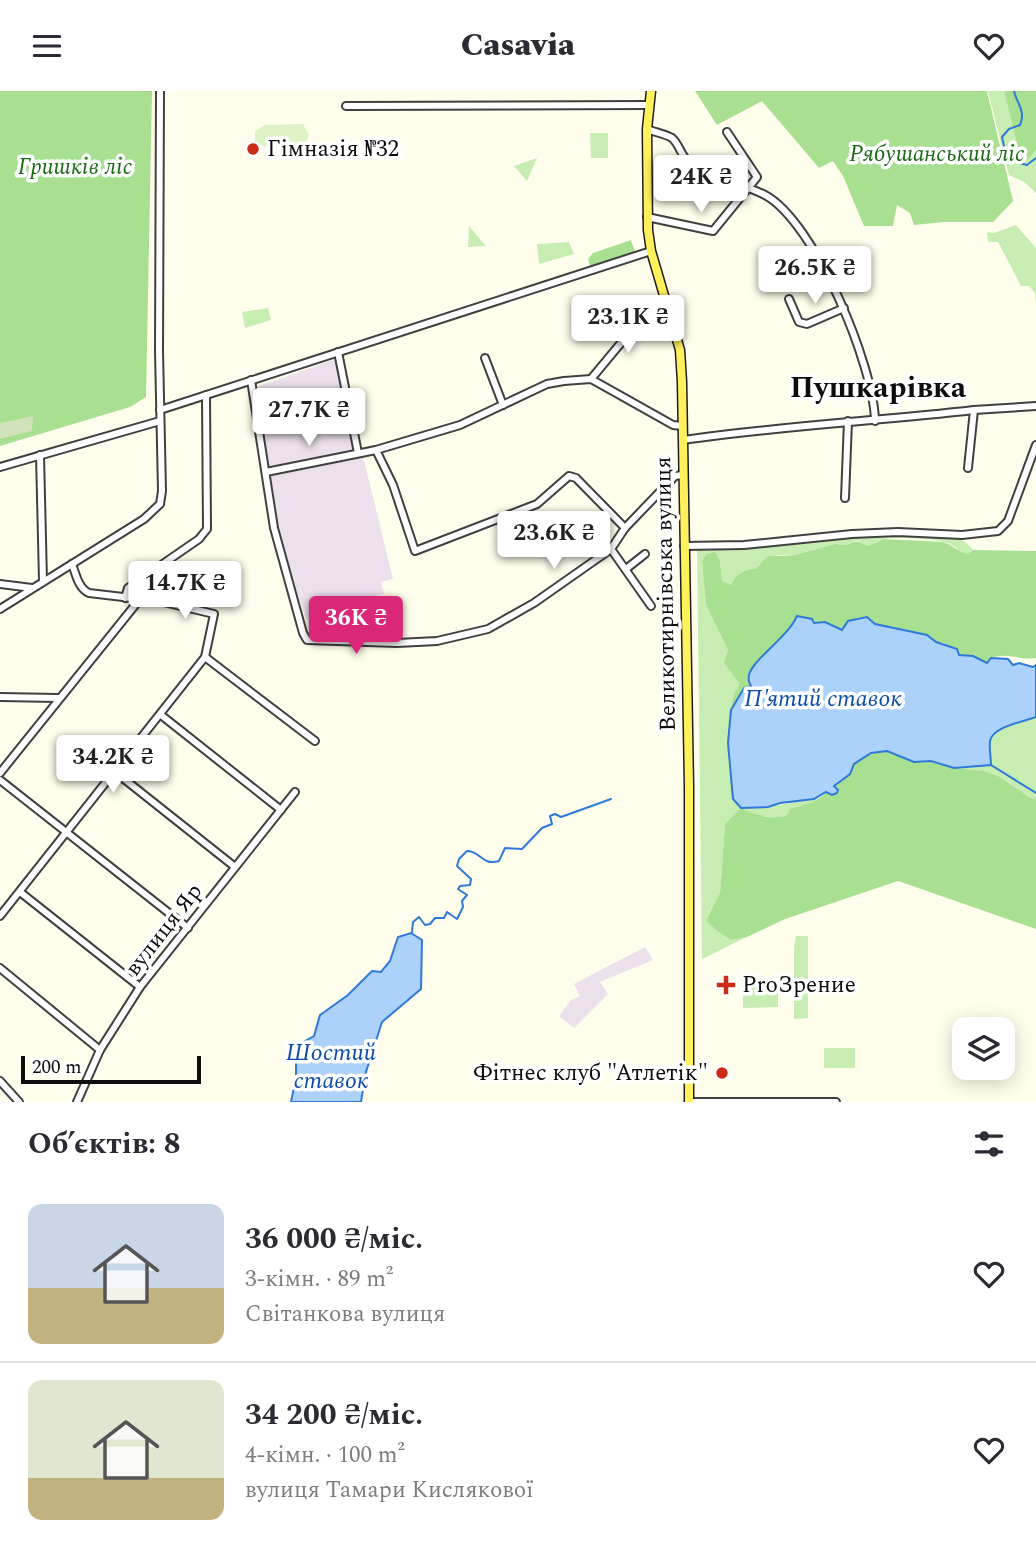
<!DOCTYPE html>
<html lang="uk">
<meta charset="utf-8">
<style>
body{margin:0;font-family:Spectral,serif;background:#f2f2f3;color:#2b2b33;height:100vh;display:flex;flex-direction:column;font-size:26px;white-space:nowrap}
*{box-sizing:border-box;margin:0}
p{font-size:23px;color:#7c7c81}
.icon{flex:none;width:38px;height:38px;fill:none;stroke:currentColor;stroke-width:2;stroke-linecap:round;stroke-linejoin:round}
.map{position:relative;height:1011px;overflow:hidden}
.details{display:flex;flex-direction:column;background:#fff;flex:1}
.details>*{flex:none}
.fabs{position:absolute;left:952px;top:926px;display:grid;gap:14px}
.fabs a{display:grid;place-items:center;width:63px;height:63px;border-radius:14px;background:#fff;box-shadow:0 4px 18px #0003;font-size:35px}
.scale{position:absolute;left:21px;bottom:18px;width:180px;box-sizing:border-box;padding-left:7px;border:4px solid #0d0d0d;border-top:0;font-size:19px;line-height:24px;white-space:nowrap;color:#0d0d0d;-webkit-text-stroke:5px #fff;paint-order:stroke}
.price{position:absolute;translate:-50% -60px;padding:0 16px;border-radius:7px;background:#fff;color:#222;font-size:23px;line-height:46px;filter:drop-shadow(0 2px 4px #0008)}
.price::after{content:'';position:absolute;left:50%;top:42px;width:21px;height:16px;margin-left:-10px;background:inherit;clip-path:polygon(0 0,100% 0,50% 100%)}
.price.selected{background:#db2777;color:#fff}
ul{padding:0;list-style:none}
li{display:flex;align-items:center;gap:21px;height:175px;padding:0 28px}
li+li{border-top:2px solid #e1e1e2}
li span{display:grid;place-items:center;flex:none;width:196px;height:140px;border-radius:14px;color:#555}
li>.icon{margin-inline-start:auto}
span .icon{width:84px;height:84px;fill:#fffc;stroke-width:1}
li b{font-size:30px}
h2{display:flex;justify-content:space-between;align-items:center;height:84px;padding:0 28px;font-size:30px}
header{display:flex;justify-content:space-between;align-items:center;height:91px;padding:0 28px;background:#fff;font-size:32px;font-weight:800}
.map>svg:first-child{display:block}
</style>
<header><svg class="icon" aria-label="menu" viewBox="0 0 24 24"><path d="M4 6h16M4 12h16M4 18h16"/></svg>Casavia<svg class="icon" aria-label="heart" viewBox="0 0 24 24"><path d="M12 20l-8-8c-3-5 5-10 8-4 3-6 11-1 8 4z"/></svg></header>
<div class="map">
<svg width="1036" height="1011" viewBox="0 0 1036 1011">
<rect width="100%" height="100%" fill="#fffeec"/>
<g fill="#ece0ec">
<polygon points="339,267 393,488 381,491 384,503 359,509 364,526 320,530 306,528 274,437 253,297"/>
<polygon points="645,856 653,869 600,891 608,903 574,937 559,925 571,909 580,905 574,893"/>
</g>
<g fill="#c8edb2">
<polygon points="988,0 1004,0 1020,65 1026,69 1036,59 1036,102 1024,91 1009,84"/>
<polygon points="590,42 608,42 608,67 591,67"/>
<polygon points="537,67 527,90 514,75"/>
<polygon points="1016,134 1036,157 1036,213 1035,202 1029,195 1021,195 998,151 988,151 987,141 994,142"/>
<polygon points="469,135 486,155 468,156"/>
<polygon points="569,151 574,163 539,173 537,153"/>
<polygon points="268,217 271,229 245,237 242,221"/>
<path d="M913,443c24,1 44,-4 60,16l-5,5c-9,-2 -11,-8 -18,-11 -11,-6 -55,-7 -67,-5 -5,1 -10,5 -15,7 -8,-6 -13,-6 -21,-1l-12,-1 -44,12 -14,-1 -18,9 -4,6c-10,-1 -20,5 -24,15l-5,-1 -4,-3 -2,-20h-18l4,44 22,45 -3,13 16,21 -10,26v8l18,89c21,0 59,-5 77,-15l-14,10 -22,7 -4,7c-18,3 -28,0 -45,-7l-16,15 -5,69 -14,26 11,12 14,9 16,-3c-17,7 -28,15 -45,22l-5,-409 139,-13z"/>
<path d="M1036,626v82c-13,-3 -22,-14 -33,-20 -16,-9 -32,-9 -49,-11l37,-3c-1,-7 -2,-17 -1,-24 3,-15 33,-19 46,-24z"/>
<polygon points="796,845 808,845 808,927 794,928 794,856"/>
<polygon points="743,891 778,891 778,916 743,917"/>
<rect x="824" y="957" width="31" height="20"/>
</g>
<g fill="#a8df90">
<polygon points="0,0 152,0 146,306 130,316 0,355"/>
<polygon points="695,0 987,0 1013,110 993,131 944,131 914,134 910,122 897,114 893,135 864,135 843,85 833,70 819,77 762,10 717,34"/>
<polygon points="1004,0 1036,0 1036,59 1026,70 1020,65"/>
<polygon points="631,149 635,161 590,175 588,168 593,162"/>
<path d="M883,448l60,3c10,3 14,10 25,12l5,-4 63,1v107c-17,3 -31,-7 -46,1l-2,4 -15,-7 -14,-1 -15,-12 -8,-1 -9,-7 -34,-8 -18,-3 -33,6 -17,-8 -31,2 -44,48 1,15 -20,23 3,-16 6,-10 -16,-21 4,-13 -22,-45 -4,-44 5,-7 8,-2 5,9 2,20 9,4c4,-10 14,-16 24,-16l13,-13h23l44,-12 12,1c8,-5 13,-4 21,1z"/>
<path d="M887,660l27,11 17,-1 23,7 30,3 16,6 29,20 7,2v130l-138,-48 -113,38 -38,18 -16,3 -14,-9 -11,-11 14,-27 5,-69 16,-16c17,8 27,11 45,8l4,-7 22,-7 9,-5 29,-23 3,-10 18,-11z"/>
</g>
<polygon fill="#d0e3bb" points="33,325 32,340 0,348 0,332"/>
<polygon fill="#dcf3c5" points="303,33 309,44 307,50 302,55 265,56 255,50 255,40 265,34"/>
<g fill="#acd1fb" stroke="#2d7ad9" stroke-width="2">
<path d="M797,525l15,3 2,4 11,-1 17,8 6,-9 19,-4 8,7 52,11 9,7 21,7 2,6 14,1 14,7 4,-5 17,1 5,6 6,-2 14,4 3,-2v52c-12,5 -43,9 -46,24 -1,8 1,17 1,24l-37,3 -23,-7 -17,1 -27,-11 -16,2 -17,11 -4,10 -16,12 4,4 -1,3 -5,2 -6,-3 -12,7 -34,4 -12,4 -27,1 -8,-9 -5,-56 3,-33 13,-22 7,-2c-2,-4 -3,-6 -2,-11 4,-16 39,-38 48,-59z"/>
<polygon points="411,842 422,849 421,898 382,931 366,981 361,1011 291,1011 296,987 296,955 314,945 320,924 348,904 372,880 381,881 390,870 398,846"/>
</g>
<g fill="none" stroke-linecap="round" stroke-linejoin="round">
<g stroke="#2d7ad9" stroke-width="2">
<path d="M1014,0c3,13 12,20 6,34l-11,4 -7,8 3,14 6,10 16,4 9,-7"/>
<polyline points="991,674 1036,702"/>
<path d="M412,841l1,-10 6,-5 6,8 5,-1 5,-6h9l3,-6 10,7 6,-12 -1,-6 5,-6 -9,-6 2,-3 10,-1 1,-6 -14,-13 2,-7 8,-8c14,0 14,15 32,10l6,-13 17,1 20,-21 10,-4 -2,-8 5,-2 6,3 50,-18"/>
</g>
<defs>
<g id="minor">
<polyline points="346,15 648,14"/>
<path d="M647,38c7,3 19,5 25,9 7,6 9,17 15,22 18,16 57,24 78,35 50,27 109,171 110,226"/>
<polyline points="647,126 713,140 757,86 727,41"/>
<polyline points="789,208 799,231 807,233 844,217"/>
<polyline points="338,261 358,362"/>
<polyline points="485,267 503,314"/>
<polyline points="591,288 645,223"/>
<polyline points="251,289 274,437 303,542 307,549 397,552 437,550 488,538 534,512 611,458 625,437 675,385 683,384"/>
<polyline points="160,319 651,160"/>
<path d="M683,349c96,-14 194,-19 291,-30"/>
<polyline points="376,359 393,394 415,460 537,413 569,385 576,387 625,437"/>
<polyline points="40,364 43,490"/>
<polyline points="0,376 160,330"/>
<polyline points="968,377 974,319 1036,315"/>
<polyline points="266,381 376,359 460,334 547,293 564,290 591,288 673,334 682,335"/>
<polyline points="845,407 848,330"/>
<polyline points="684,455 744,454 852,443 898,441 962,444 998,440 1008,430 1036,354"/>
<polyline points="611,458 651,515"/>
<polyline points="626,478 645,463"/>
<polyline points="0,493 32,497"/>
<polyline points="125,507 128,497 199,448 207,438 206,304"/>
<polyline points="0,518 144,428 160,413 162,400 159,260 160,0"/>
<polyline points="205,566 315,650"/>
<polyline points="0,606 58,607"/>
<polyline points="161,624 281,719"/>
<polyline points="114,680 235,776"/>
<polyline points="0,682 140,508"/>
<polyline points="0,689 188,837"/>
<polyline points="20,801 140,896"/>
<path d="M0,825l205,-259 9,-43 -63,-15h-11l-51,-6c-11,-5 -13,-19 -17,-29"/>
<polyline points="0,877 100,959"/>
<polyline points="0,990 19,1011"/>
<polyline points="77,1011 100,959 140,896 295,701"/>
<polyline points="691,1011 836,1011"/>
</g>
<polyline id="major" points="651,0 647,38 648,139 651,160 680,259 682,291 689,695 689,1011"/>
</defs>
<use href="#minor" stroke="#404040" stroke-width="10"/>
<use href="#major" stroke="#1e1e1e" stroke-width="11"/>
<use href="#minor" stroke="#fff" stroke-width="6"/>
<use href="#major" stroke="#fff05c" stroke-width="8"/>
</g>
<g fill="#c82c19" stroke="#fff" stroke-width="2.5">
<circle cx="253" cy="58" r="7"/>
<path d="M722.5 883.5h7v7h7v7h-7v7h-7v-7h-7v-7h7z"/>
<circle cx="722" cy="982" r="7"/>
</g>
<g text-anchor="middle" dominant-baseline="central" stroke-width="7" stroke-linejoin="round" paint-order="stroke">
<g font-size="23" fill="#0d0d0d" stroke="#fff" text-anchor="start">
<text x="267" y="58">Гімназія №32</text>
<text x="742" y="894">ProЗрение</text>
<text x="708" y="982" text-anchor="end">Фітнес клуб "Атлетік"</text>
</g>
<g font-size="23" font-style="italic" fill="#1c6a18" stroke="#fff">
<text x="937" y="63">Рябушанський ліс</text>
<text x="75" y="76">Гришків ліс</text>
</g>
<g font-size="23" fill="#0d0d0d" stroke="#fff">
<text transform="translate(666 503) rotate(-91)">Великотирнівська вулиця</text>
<text transform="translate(164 839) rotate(-52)">вулиця Яр</text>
</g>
<g font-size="24" font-style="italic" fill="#0c4ca9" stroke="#fff">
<text x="823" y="608">П'ятий ставок</text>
<text x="331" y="962">Шостий<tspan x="331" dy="28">ставок</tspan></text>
</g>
<g font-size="30" font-weight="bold" fill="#0d0d0d" stroke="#fff">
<text x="878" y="297">Пушкарівка</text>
</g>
</g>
</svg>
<div class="fabs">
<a><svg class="icon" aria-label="layers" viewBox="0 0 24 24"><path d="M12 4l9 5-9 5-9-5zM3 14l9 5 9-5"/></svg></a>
</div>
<div class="scale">200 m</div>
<b class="price" style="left:701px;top:124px">24K ₴</b>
<b class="price" style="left:815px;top:215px">26.5K ₴</b>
<b class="price" style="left:628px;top:264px">23.1K ₴</b>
<b class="price" style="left:309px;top:357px">27.7K ₴</b>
<b class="price" style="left:554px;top:480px">23.6K ₴</b>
<b class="price" style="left:185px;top:530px">14.7K ₴</b>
<b class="price selected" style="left:356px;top:565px">36K ₴</b>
<b class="price" style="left:113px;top:704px">34.2K ₴</b>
</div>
<section class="details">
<h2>Об’єктів: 8<svg class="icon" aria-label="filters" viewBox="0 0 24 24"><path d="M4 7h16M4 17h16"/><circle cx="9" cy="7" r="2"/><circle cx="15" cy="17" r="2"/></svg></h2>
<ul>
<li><span style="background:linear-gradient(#c9d6e8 60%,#c2b280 0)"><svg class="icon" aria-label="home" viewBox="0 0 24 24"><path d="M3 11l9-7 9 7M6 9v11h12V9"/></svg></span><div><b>36 000 ₴/міс.</b><p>3-кімн. · 89 m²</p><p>Світанкова вулиця</p></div><svg class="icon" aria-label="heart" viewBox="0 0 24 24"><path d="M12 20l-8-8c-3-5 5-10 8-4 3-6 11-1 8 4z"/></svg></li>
<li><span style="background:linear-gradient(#dfe7d0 70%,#c2b280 0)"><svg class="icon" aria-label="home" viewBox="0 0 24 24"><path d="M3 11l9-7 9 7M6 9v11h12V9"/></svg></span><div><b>34 200 ₴/міс.</b><p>4-кімн. · 100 m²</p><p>вулиця Тамари Кислякової</p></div><svg class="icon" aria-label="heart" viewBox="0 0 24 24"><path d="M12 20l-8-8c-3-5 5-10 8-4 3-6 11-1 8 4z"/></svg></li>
</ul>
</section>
